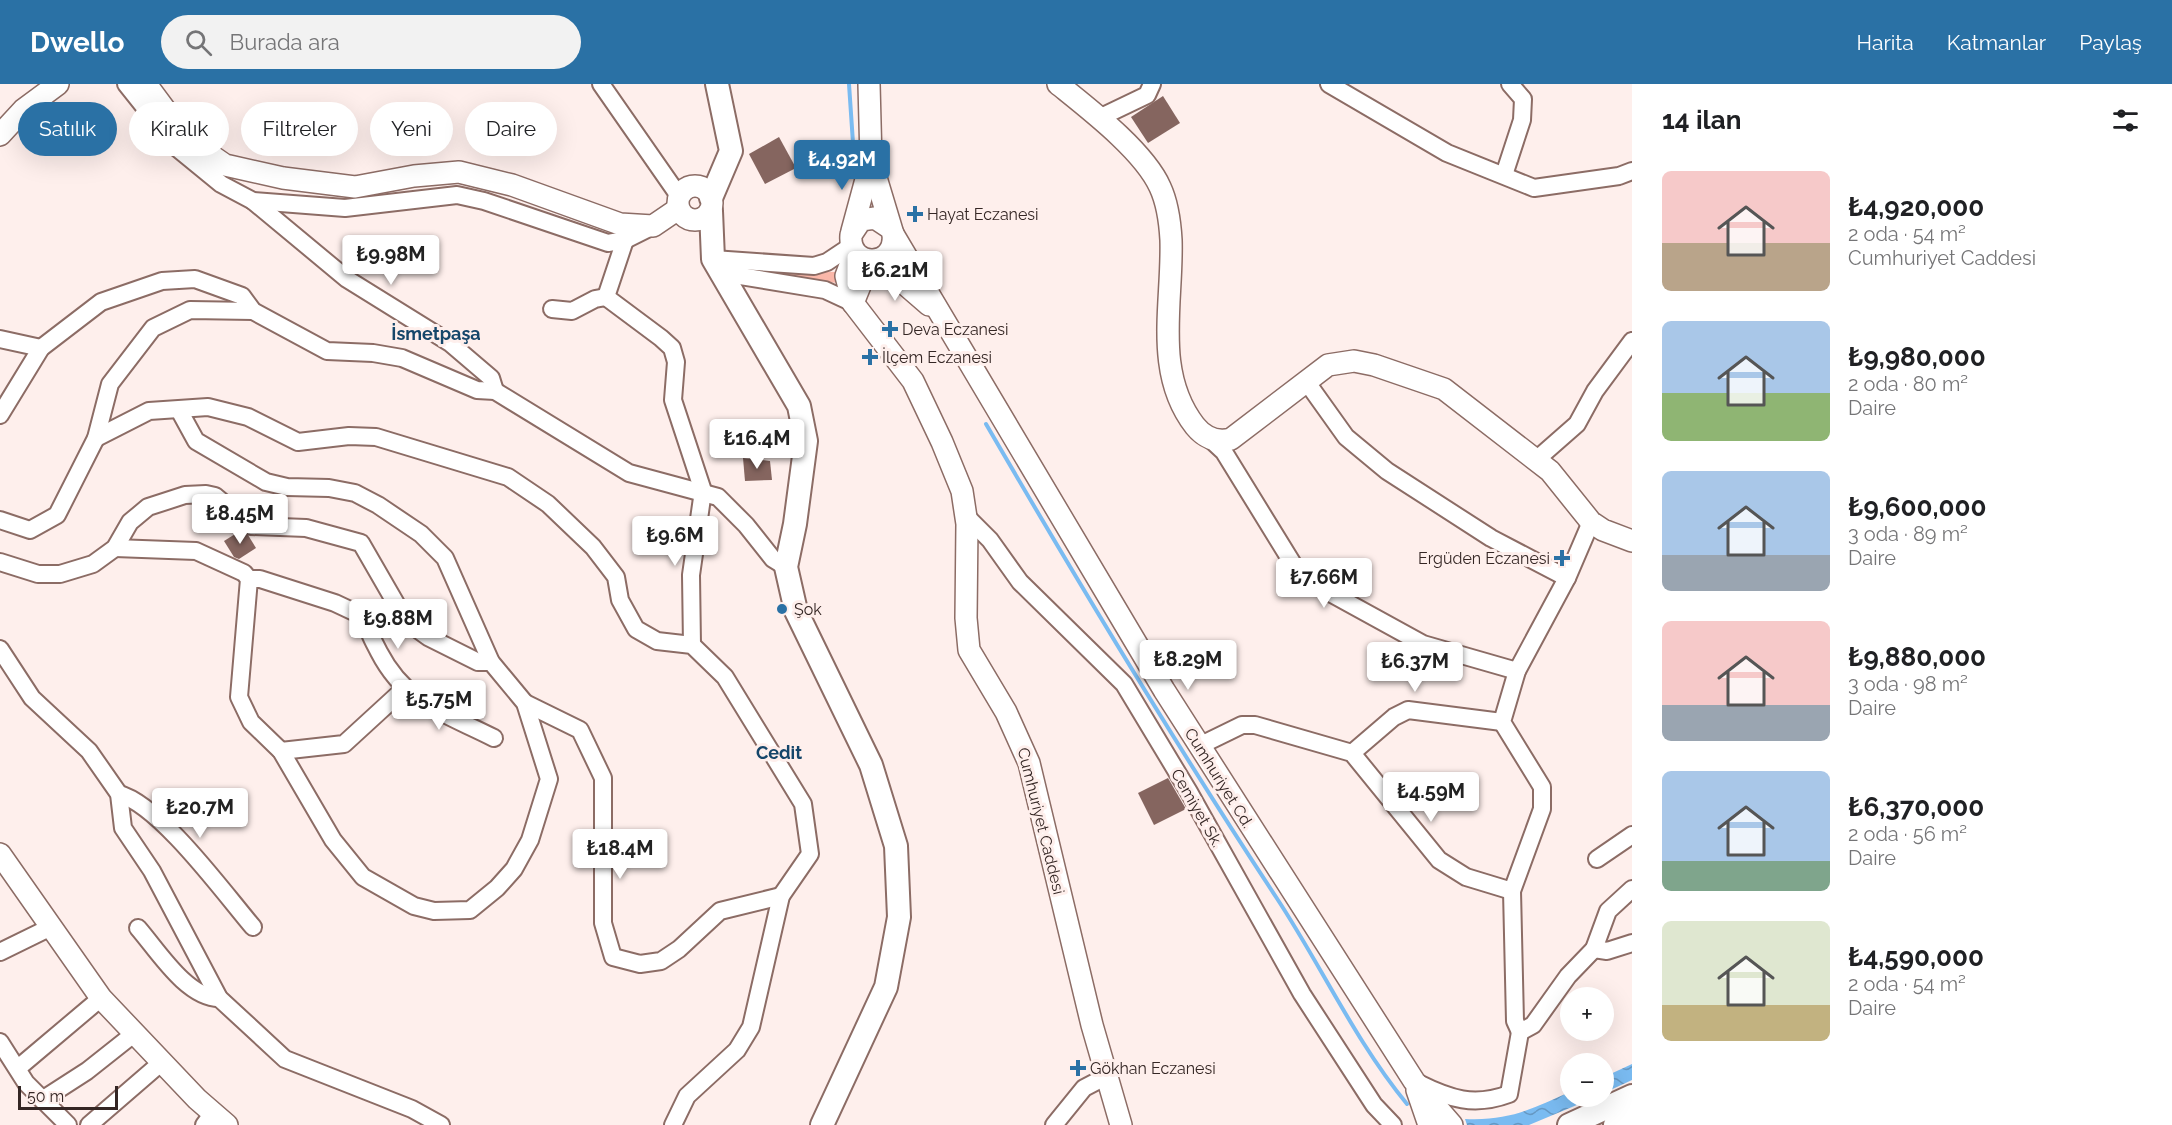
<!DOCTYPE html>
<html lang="tr">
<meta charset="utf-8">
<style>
body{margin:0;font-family:Raleway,sans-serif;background:#f2f2f2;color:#202124;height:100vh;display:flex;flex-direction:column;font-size:22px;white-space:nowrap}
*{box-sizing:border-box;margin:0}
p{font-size:20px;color:#757577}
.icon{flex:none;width:33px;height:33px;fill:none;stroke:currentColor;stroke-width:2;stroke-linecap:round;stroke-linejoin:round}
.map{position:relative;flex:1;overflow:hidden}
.drawer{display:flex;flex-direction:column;background:#fff;width:540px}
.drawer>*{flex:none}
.guide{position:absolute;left:18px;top:18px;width:570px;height:54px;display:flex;gap:12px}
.fabs{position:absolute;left:1560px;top:903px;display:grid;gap:12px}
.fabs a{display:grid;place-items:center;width:54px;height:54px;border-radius:50%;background:#fff;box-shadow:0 6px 24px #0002;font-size:30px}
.scale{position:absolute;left:18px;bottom:15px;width:100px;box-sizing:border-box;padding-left:6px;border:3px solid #342624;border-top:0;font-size:16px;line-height:21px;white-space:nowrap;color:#342624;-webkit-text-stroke:4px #feefec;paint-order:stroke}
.price{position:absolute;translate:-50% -51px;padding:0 14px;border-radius:6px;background:#fff;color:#222;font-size:20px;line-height:39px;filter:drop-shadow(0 2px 3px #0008)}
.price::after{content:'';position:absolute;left:50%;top:36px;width:18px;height:14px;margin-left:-9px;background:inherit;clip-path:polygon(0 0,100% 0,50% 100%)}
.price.selected{background:#2a71a5;color:#fff}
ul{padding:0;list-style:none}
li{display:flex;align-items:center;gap:18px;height:150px;padding:0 30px}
li span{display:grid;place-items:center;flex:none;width:168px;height:120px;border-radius:9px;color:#555}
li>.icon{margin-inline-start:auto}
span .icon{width:72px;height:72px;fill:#fffc;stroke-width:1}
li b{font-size:26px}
h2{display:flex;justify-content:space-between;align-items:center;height:72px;padding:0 30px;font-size:26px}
.pill{padding:0 21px;border-radius:27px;background:#fff;box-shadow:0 6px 24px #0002;font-size:21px;line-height:54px}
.pill.selected{background:#2a71a5;color:#fff}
header{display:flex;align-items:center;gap:36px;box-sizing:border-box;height:84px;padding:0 30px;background:#2a71a5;color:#fff}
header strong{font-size:28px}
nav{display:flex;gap:33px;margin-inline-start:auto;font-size:21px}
.search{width:420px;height:54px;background:#f2f2f2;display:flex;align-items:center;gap:15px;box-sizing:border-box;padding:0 21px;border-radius:33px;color:#757577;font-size:22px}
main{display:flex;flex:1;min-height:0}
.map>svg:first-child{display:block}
</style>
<header>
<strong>Dwello</strong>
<div class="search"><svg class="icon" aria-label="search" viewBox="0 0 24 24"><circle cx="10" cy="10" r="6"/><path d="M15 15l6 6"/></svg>Burada ara</div>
<nav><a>Harita</a><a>Katmanlar</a><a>Paylaş</a></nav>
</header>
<main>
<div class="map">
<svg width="1632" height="1041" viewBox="0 0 1632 1041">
<defs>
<pattern id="water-waves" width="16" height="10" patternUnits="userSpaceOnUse" patternTransform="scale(1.5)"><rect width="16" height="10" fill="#7abbf1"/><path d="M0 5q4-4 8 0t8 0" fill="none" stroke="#6598c3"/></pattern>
</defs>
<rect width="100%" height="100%" fill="#feefec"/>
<polygon fill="#fab7a9" points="730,185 837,188 837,199"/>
<g fill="url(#water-waves)">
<polygon points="1632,980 1632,996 1604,1009 1604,993"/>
<path d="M1570,1008v4l26,1 -67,28h-62l-2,-6c45,2 66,-10 105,-27z"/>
</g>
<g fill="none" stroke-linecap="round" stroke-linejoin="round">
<g stroke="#7abbf1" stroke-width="4">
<polyline points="849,0 853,59"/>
<path d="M986,340c93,160 188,318 290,473 45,68 79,144 131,207"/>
</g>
</g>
<g fill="#85655f">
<polygon points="1163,12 1180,39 1148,59 1131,33"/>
<polygon points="779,53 796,84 765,100 749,70"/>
<polygon points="743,374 770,377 772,396 745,397"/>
<polygon points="240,447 248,451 256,464 239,475 234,473 224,457"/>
<polygon points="1168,694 1186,725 1154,741 1138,709"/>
</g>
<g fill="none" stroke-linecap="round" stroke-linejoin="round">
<defs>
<g id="minor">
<polyline points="126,0 177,64 221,100 253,117 345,124 457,111 484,117 608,159 625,156 653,142"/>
<polyline points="601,0 679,112"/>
<polyline points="1329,0 1447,69 1534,104 1619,92 1632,87"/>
<polyline points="1099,34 1147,11 1152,0"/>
<polyline points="1504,91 1522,36 1523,15 1510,0"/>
<polyline points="253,117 347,195 450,259 491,294 495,307"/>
<polyline points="625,156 606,213 661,254 672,264 676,278 673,316 703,407 691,491 692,561"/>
<polyline points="713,175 814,182 827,178 851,162"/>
<polyline points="722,189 825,206 853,219"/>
<polyline points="552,225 572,227 595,215 606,213"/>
<polyline points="0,255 41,264"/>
<polyline points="1306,297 1346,353 1387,387 1491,454 1567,494"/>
<polyline points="0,331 41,264 101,218 162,197 195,195 242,212 253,227 327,267 373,269 402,274 477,306 495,307 629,389 718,413 746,441 773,475 786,483"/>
<polyline points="96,354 149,327 208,323 248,333 298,358 349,352 376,353 508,393 548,420 593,463 616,493 620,516 636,545 657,557 692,561 725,593 803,720 810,770 781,812 751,943 737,966 687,1012 673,1041"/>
<polyline points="1210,355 1224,368 1301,493 1423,560 1517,587"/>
<polyline points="1536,376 1577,340 1595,307 1632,257"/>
<polyline points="967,433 990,456 1020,498 1124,600 1189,708 1302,910 1374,1021 1393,1041"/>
<polyline points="0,436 30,446 57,431 96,354 110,300 153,244 190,226 253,227"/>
<polyline points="115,464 196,467 244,489 249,495 239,613 251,638 281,667 333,756 363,793 414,822 434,827 470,826 497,804 514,785 530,756 549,695 525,619 491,578 445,474 421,450 378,421 355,409 329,404 287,403 266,398 196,357 179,326"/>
<polyline points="0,478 38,490 60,490 93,480 115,464 130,438 148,423 185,411 206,410 215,412 251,442 306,444 361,459 406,537 428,553 478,578 491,578"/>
<polyline points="249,495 260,495 335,519 367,534 406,537"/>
<path d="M367,534c0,13 6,22 12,34 27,52 66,61 115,86"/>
<polyline points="0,565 32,614 89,667 119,710 123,744 152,787 219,914 285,975 412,1025 441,1041"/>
<polyline points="525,619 580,646 603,694 603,839 613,873 640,880 661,877 679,865 720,827 781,812"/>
<polyline points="1199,662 1242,641 1255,641 1352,669 1439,776 1466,793 1512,807"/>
<polyline points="281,667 344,660 404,605"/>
<polyline points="1352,669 1394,633 1408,626 1502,638"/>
<path d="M119,710c41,11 105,99 134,133"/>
<polyline points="1597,775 1632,751"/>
<path d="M138,844c20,23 49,70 81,70"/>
<polyline points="1594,865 1607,867 1632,859"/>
<polyline points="0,868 51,843"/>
<polyline points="1520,948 1515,937 1512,807 1542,725 1542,703 1502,638 1517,587 1567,494 1591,438"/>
<polyline points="0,958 26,999 68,1041"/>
<polyline points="18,984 101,914"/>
<path d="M1418,999c32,16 56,24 91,11l11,-62 13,-7 35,-49 26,-27 14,-38 24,-22"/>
<polyline points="42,1016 87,987 135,949"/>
<polyline points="89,1041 162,978"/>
<polyline points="204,1041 213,1029"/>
<polyline points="1054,1041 1084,1004 1107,992"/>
</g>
<g id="tertiary">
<polyline points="146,0 186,54 225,81 283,94 355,103 414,92 459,88 512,101 620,140 653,142 678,125"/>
<path d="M1058,0c31,25 86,67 102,103 8,17 10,35 11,53 2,63 -18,132 24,186 9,11 21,17 36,13l97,-74 26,-4 20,4 70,24 106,82 41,51 12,8 29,11"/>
<polyline points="0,51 23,26 58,0"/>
<path d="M871,77l22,73c4,34 -45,35 -42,1l10,-15 14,-2 15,10"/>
<circle cx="695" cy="119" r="17"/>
<polyline points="852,147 871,77 869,0"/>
<polyline points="893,150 1164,606 1414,997 1452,1041"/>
<polyline points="855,168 846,192 853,219 913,297 942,358 962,407 967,440 966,534 969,566 1006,628 1029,679 1092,941 1121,1041"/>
<polyline points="877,176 929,221"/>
<polyline points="853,219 870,177"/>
<polyline points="0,770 101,914 197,1015 227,1041"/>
<polyline points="1417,1006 1429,1041"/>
</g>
<g id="secondary">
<polyline points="711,114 731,67 717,0"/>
<polyline points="711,127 713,175 799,322 806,357 795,440 786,483 796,527 871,681 896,762 899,833 886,903 822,1041"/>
<polyline points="1569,1041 1632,1012"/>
<polyline points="1615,1041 1632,1034"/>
</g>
</defs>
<use href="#minor" stroke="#8c6c65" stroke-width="20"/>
<use href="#tertiary" stroke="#8c6c65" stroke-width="24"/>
<use href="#secondary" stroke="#8c6c65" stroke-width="26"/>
<use href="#minor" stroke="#fff" stroke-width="16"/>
<use href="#tertiary" stroke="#fff" stroke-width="21"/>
<use href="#secondary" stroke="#fff" stroke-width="22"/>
</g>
<g fill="#2a71a5" stroke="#feefec" stroke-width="2">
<path d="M912 121h6v6h6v6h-6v6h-6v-6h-6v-6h6z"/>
<path d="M887 236h6v6h6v6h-6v6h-6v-6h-6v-6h6z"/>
<path d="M867 264h6v6h6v6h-6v6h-6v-6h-6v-6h6z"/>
<path d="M1559 465h6v6h6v6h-6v6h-6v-6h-6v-6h6z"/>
<circle cx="782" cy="525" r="6"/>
<path d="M1075 975h6v6h6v6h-6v6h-6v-6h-6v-6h6z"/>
</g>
<g text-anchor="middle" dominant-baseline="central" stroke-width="6" stroke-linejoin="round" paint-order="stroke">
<g font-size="16" fill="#342624" stroke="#feefec" text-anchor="start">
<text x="927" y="130">Hayat Eczanesi</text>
<text x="902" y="245">Deva Eczanesi</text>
<text x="882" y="273">İlçem Eczanesi</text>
<text x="1550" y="474" text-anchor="end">Ergüden Eczanesi</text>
<text x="794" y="525">Şok</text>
<text x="1090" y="984">Gökhan Eczanesi</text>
</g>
<g font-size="16" fill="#342624" stroke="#feefec">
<text transform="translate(1219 694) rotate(58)">Cumhuriyet Cd.</text>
<text transform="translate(1197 724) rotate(60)">Cemiyet Sk.</text>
<text transform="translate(1041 737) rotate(76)">Cumhuriyet Caddesi</text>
</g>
<g font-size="18" font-weight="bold" fill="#15466a" stroke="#feefec">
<text x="436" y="249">İsmetpaşa</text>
<text x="779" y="668">Cedit</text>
</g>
</g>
</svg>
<div class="fabs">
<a>+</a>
<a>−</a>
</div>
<div class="scale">50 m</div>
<b class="price selected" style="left:842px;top:107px">₺4.92M</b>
<b class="price" style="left:391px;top:202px">₺9.98M</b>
<b class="price" style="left:895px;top:218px">₺6.21M</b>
<b class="price" style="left:757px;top:386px">₺16.4M</b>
<b class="price" style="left:240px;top:461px">₺8.45M</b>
<b class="price" style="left:675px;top:483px">₺9.6M</b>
<b class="price" style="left:1324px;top:525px">₺7.66M</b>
<b class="price" style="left:398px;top:566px">₺9.88M</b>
<b class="price" style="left:1188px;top:607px">₺8.29M</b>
<b class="price" style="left:1415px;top:609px">₺6.37M</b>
<b class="price" style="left:439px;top:647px">₺5.75M</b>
<b class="price" style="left:1431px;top:739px">₺4.59M</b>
<b class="price" style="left:200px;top:755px">₺20.7M</b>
<b class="price" style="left:620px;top:796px">₺18.4M</b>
<div class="guide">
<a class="pill selected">Satılık</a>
<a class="pill">Kiralık</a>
<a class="pill">Filtreler</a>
<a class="pill">Yeni</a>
<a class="pill">Daire</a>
</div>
</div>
<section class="drawer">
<h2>14 ilan<svg class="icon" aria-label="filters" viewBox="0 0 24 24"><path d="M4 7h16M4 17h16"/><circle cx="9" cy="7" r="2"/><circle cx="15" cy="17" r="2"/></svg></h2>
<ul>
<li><span style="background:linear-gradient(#f6c9c9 60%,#b9a48a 0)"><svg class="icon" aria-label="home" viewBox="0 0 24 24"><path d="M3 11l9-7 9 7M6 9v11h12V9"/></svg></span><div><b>₺4,920,000</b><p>2 oda · 54 m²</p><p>Cumhuriyet Caddesi</p></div></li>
<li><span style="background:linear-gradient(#a9c7e8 60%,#8fb573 0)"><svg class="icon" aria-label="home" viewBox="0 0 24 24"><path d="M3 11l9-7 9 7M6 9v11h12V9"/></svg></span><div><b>₺9,980,000</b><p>2 oda · 80 m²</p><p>Daire</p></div></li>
<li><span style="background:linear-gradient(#a9c7e8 70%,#9aa5b1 0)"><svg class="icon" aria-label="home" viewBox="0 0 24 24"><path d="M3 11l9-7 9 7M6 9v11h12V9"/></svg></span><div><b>₺9,600,000</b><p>3 oda · 89 m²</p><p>Daire</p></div></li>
<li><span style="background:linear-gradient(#f6c9c9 70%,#9aa5b1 0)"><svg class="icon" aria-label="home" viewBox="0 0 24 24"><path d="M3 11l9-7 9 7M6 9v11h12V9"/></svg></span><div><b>₺9,880,000</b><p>3 oda · 98 m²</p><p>Daire</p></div></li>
<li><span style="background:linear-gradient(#a9c7e8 75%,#7fa58c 0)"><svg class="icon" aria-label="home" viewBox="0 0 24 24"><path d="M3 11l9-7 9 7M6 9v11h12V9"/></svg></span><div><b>₺6,370,000</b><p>2 oda · 56 m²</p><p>Daire</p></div></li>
<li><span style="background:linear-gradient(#dfe7d0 70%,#c2b280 0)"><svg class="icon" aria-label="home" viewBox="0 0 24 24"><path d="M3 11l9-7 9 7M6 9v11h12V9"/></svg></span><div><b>₺4,590,000</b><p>2 oda · 54 m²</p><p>Daire</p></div></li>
</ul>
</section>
</main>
